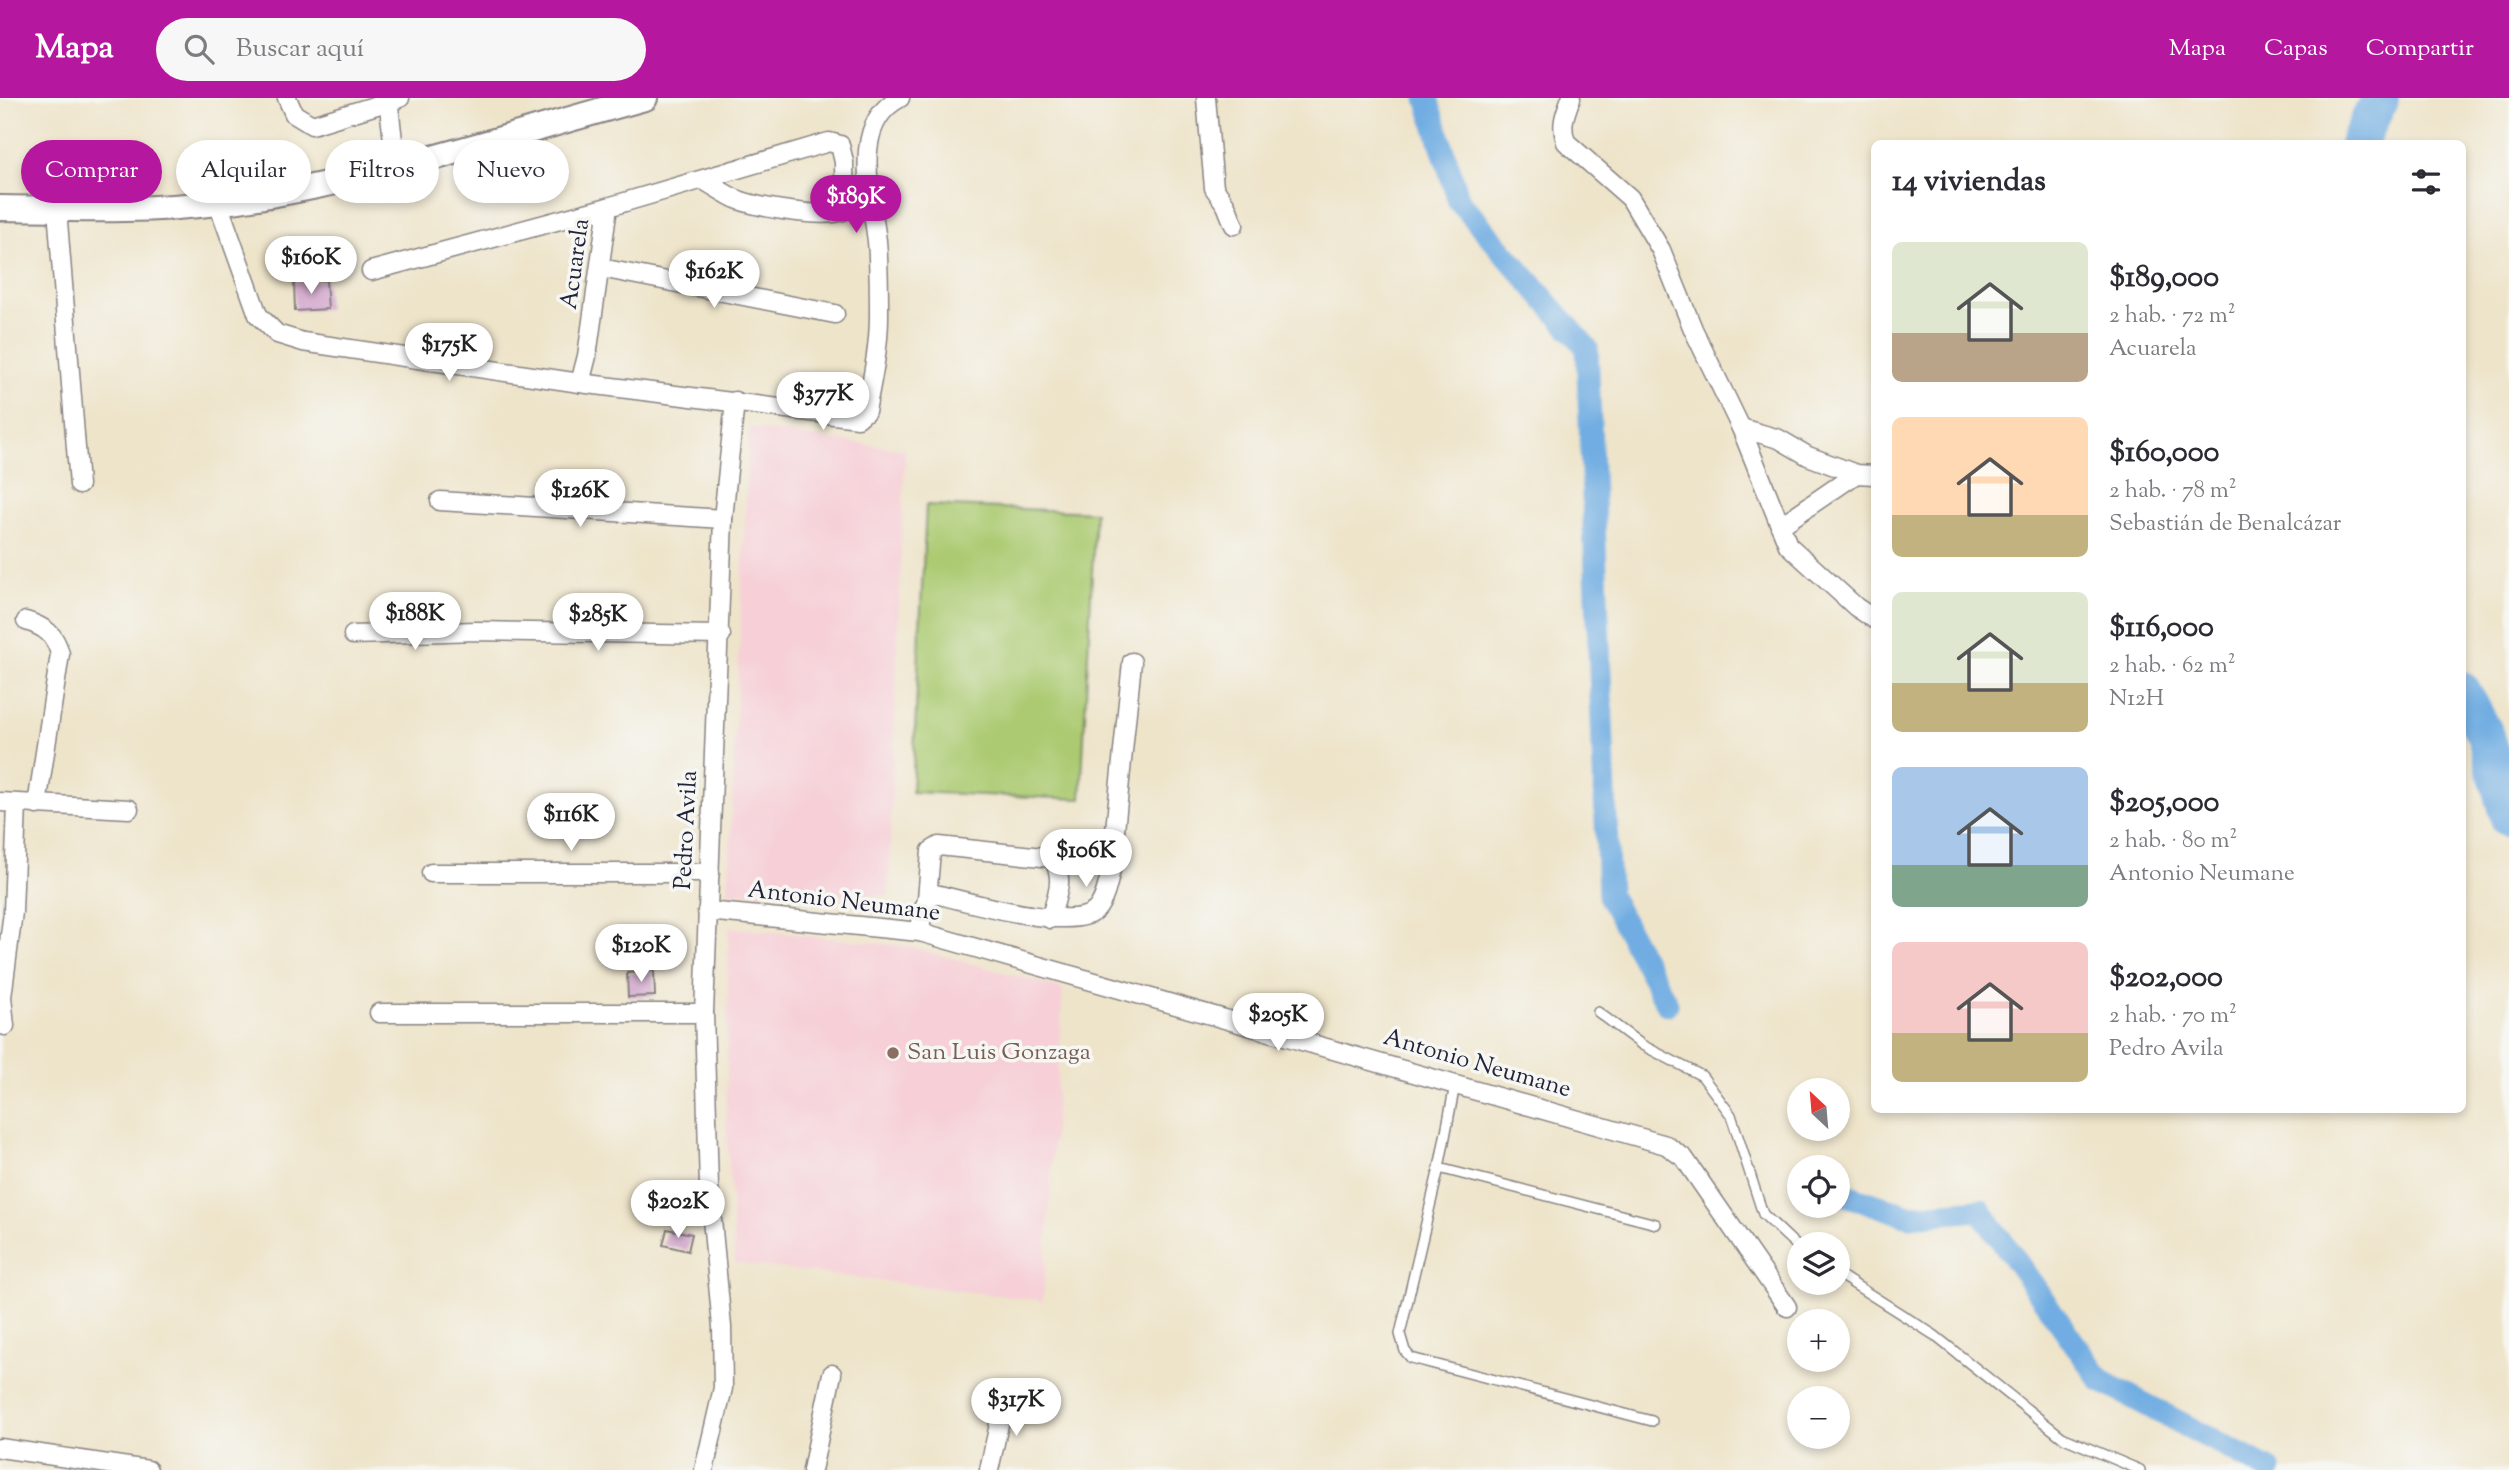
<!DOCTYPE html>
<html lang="es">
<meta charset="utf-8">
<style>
body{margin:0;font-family:"Sorts Mill Goudy",serif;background:#f7f7f7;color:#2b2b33;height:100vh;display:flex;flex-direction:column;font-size:26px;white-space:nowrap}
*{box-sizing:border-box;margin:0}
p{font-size:23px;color:#7c7c81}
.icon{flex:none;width:38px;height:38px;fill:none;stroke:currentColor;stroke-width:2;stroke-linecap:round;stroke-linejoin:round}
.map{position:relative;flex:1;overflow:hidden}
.drawer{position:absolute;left:1871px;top:42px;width:595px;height:973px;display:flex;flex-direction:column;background:#fff;border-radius:10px;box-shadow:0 4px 10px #0003}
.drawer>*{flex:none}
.hud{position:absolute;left:21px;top:42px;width:665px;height:63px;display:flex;gap:14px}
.needle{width:46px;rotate:334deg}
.fabs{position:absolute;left:1787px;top:980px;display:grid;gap:14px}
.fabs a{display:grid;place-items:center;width:63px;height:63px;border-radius:50%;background:#fff;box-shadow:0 4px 10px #0003;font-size:35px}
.price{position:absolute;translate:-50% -60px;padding:0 16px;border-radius:24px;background:#fff;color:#222;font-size:23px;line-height:46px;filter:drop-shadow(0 2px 4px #0008)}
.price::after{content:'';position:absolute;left:50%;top:42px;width:21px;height:16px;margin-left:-10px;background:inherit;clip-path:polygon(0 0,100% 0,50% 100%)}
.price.active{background:#b5179e;color:#fff}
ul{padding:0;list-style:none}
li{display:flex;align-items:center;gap:21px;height:175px;padding:0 21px}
li span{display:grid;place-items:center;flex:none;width:196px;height:140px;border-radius:10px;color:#555}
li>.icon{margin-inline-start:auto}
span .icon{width:84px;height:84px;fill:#fffc;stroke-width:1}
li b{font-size:30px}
h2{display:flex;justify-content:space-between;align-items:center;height:84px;padding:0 21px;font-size:30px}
.chip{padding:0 24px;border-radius:32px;background:#fff;box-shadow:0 4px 10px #0003;font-size:24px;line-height:63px}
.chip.active{background:#b5179e;color:#fff}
header{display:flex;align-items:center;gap:42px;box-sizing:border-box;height:98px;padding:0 35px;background:#b5179e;color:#fff}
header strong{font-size:33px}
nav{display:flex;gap:38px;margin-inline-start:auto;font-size:24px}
.search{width:490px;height:63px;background:#f7f7f7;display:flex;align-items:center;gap:18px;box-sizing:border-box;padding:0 24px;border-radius:38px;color:#7c7c81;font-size:26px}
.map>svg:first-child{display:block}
</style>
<header>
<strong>Mapa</strong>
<div class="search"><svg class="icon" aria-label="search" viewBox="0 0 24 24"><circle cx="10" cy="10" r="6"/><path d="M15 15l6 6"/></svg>Buscar aquí</div>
<nav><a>Mapa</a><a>Capas</a><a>Compartir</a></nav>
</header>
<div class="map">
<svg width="2509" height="1372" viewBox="0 0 2509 1372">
<rect width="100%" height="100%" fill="#f6f6f2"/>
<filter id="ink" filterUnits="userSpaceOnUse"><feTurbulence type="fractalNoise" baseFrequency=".0143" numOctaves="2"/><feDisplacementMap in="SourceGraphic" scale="14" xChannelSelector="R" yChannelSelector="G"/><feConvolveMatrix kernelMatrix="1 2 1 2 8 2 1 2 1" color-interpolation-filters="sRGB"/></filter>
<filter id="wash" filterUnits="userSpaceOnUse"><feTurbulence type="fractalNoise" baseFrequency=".00686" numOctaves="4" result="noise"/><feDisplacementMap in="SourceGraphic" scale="28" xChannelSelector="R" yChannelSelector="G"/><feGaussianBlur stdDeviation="1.57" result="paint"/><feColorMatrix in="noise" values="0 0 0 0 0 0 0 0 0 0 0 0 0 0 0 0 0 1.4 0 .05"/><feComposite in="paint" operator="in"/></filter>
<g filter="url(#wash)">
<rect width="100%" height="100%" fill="#eee4ca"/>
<g fill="#f6cfd7">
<polygon points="749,330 905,352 888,797 728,795"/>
<polygon points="729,829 912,849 1063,891 1043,1203 735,1165 726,1018"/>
</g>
<polygon fill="#abca71" stroke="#667656" stroke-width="2" points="926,407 1095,414 1081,701 912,694"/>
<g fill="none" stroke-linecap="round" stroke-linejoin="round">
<g stroke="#71ade2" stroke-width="23">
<polyline points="1427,0 1459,103 1587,250 1609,797 1667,906"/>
<polyline points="1843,1096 1909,1118 1980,1112 2101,1283 2270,1372"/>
</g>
<g stroke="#71ade2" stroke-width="38">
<polyline points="2358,46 2380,0"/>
<polyline points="2462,593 2486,638 2509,720"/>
</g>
</g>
<g id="blocks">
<g fill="#d5aacf">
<polygon points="326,182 328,211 295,213 294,184"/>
<polygon points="654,873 655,898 628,899 627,875"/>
<polygon points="667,1131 692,1136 688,1153 663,1147"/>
</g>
</g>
</g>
<g filter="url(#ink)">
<use href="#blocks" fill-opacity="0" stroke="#888382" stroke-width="2"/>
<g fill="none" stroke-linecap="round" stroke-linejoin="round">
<defs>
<g id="lane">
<polyline points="1598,914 1642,947 1702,978 1731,1017 1763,1116 1799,1150"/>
<polyline points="1455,987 1439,1070 1400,1236 1405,1253 1411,1260 1652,1323"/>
<polyline points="1439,1070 1656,1126"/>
<polyline points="1838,1176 1934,1237 2062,1339 2140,1372"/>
</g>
<g id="street">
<polyline points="287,0 294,16 312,27 400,0"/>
<polyline points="388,0 396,68"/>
<polyline points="1206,0 1214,90 1226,107 1234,127"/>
<path d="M1571,0c-6,16 -11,27 -5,44l64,56 31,52 32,79 48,99 47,117 68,62 18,12"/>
<path d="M218,105l40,112 19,19 26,8 277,41 278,35 8,-7c6,-31 13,-63 13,-95 0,-25 0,-51 -2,-75 -5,-44 -28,-117 23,-143"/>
<polyline points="57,111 79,387"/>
<polyline points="601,170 835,216"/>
<path d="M371,173l237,-64 221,-65 11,3 4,17 1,48c-18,10 -89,-3 -109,-11 -11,-5 -22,-13 -33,-19"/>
<polyline points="580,285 587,258 608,109"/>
<polyline points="1741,330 1779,341 1808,358 1856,376 1874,377"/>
<polyline points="440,403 723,421"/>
<polyline points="1780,428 1856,376"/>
<path d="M26,523c19,6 29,13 34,33l-23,151"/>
<polyline points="353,537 476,533 721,537"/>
<polyline points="0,704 129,711"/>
<polyline points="431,775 710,775"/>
<path d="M927,801l4,-48 8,-5 113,12c14,20 4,39 -2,61"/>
<polyline points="707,813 920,834 1666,1047 1684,1060 1787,1209"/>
<path d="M920,834c2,-16 1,-29 15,-38 32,7 138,39 161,16 9,-10 12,-27 15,-40l21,-208"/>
<polyline points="379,915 704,915"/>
<polyline points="5,928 2,899 13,814 17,706"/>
<polyline points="0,1350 148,1372"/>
<polyline points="704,1372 723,1290 722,1229 709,1089 704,915 723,421 735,303"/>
<polyline points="812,1372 832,1276"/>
<polyline points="989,1372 1005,1299"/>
</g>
<path id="secondary" d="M0,110c73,1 145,4 217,-5 144,-18 289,-67 428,-105"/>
</defs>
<use href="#lane" stroke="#888382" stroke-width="12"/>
<use href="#street" stroke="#888382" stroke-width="21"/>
<use href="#secondary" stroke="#888382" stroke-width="28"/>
<use href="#lane" stroke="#fff" stroke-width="9"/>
<use href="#street" stroke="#fff" stroke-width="18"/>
<use href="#secondary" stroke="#fff" stroke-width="24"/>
</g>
</g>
<circle fill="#8d6e63" stroke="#f6f6f2" stroke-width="2.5" cx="893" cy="955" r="7"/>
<g text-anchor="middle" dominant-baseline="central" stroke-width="7" stroke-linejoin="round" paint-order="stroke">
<g font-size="24" fill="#22223b" stroke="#f6f6f2">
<text transform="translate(576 166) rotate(-82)">Acuarela</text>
<text transform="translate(687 732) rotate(-87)">Pedro Avila</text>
<text transform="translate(844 804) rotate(7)">Antonio Neumane</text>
<text transform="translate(1477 966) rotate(16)">Antonio Neumane</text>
</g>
<g font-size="24" fill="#785e54" stroke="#f6f6f2" text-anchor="start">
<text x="907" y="955">San Luis Gonzaga</text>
</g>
</g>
</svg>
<div class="fabs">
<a><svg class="needle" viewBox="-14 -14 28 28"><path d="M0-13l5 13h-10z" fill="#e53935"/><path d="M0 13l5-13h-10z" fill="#7c7c81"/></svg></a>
<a><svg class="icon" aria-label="locate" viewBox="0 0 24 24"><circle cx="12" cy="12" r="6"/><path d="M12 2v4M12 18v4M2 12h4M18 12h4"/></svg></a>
<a><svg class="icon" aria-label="layers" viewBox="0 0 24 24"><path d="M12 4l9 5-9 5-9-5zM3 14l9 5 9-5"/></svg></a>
<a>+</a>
<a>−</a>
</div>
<b class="price active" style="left:856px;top:137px">$189K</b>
<b class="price" style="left:311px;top:198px">$160K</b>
<b class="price" style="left:714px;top:212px">$162K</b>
<b class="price" style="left:449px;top:285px">$175K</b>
<b class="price" style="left:823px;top:334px">$377K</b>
<b class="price" style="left:580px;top:431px">$126K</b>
<b class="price" style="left:415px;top:554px">$188K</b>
<b class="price" style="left:598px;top:555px">$285K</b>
<b class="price" style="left:571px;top:755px">$116K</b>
<b class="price" style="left:1086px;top:791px">$106K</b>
<b class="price" style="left:641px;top:886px">$120K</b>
<b class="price" style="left:1278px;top:955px">$205K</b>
<b class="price" style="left:678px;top:1142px">$202K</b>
<b class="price" style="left:1016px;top:1340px">$317K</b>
<div class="hud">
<a class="chip active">Comprar</a>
<a class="chip">Alquilar</a>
<a class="chip">Filtros</a>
<a class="chip">Nuevo</a>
</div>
<section class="drawer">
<h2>14 viviendas<svg class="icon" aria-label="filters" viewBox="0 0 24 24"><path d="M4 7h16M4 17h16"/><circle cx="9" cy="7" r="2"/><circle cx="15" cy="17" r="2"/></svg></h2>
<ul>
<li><span style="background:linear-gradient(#dfe7d0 65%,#b9a48a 0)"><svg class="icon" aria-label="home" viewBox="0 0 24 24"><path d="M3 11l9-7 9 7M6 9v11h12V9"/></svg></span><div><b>$189,000</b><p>2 hab. · 72 m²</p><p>Acuarela</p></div></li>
<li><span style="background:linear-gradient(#ffd9b3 70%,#c2b280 0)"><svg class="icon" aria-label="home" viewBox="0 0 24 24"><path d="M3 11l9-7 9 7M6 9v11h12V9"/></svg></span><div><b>$160,000</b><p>2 hab. · 78 m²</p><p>Sebastián de Benalcázar</p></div></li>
<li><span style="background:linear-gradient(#dfe7d0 65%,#c2b280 0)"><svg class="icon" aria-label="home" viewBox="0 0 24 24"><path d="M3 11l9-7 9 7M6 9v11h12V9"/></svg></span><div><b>$116,000</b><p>2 hab. · 62 m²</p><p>N12H</p></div></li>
<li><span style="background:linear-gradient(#a9c7e8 70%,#7fa58c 0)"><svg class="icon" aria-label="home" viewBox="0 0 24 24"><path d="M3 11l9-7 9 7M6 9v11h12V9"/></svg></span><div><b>$205,000</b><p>2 hab. · 80 m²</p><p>Antonio Neumane</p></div></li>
<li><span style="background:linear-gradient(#f6c9c9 65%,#c2b280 0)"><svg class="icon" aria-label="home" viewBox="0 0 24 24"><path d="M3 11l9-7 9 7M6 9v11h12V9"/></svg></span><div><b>$202,000</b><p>2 hab. · 70 m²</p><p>Pedro Avila</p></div></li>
</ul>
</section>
</div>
